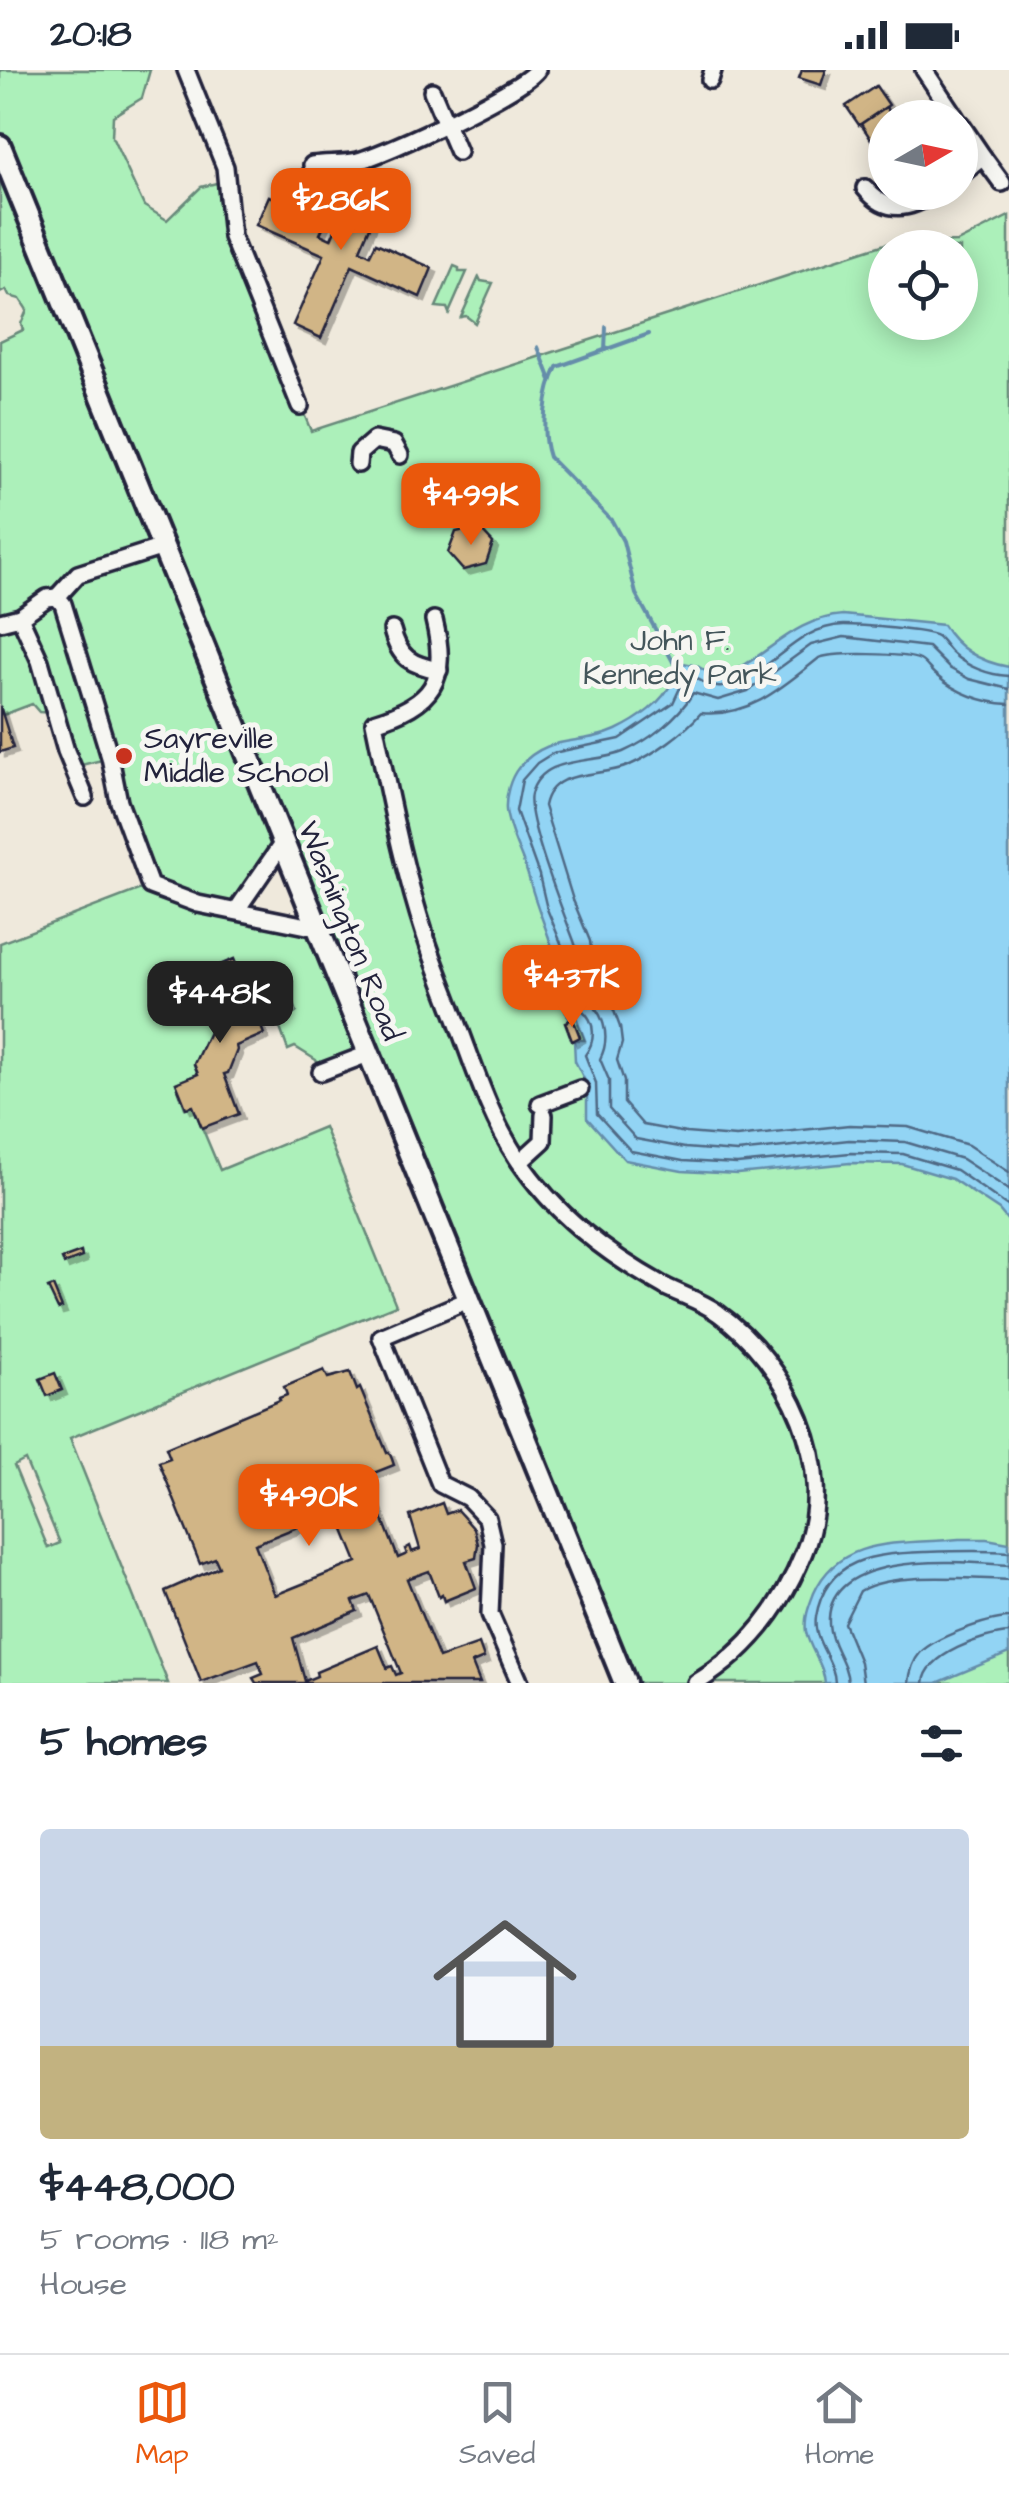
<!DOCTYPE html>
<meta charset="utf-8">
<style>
body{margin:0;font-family:"Architects Daughter",sans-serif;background:#f6f6f7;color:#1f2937;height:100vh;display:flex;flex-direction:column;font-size:38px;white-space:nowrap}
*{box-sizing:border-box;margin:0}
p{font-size:32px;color:#747a83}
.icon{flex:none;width:55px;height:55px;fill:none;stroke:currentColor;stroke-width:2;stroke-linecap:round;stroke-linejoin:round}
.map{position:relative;height:1613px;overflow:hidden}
.sheet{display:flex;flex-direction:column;background:#fff;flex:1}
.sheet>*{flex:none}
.needle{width:65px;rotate:81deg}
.tools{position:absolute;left:868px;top:30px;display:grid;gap:20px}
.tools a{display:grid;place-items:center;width:110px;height:110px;border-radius:50%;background:#fff;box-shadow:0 5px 25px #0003;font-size:50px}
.price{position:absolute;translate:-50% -85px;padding:0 22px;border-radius:20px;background:#ea580c;color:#fff;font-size:32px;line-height:65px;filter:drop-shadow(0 2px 5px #0008)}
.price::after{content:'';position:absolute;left:50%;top:60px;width:30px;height:22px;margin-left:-15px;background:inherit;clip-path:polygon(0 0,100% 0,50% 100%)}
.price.on{background:#222;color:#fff}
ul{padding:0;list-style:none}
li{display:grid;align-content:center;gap:20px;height:530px;padding:0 40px}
li span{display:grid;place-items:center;height:310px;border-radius:10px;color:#555}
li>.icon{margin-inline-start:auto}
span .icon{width:180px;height:180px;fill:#fffc;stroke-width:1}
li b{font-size:42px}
h2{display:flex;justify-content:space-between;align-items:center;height:120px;padding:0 40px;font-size:42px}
.status{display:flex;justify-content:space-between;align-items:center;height:70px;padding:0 50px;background:#fff;direction:ltr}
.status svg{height:28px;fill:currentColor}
.tabs{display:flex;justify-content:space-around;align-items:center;height:140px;border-top:2px solid #e0e1e3;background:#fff;font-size:28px;color:#747a83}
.tabs a{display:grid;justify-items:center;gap:5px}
.tabs .on{color:#ea580c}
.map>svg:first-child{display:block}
</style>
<div class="status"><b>20:18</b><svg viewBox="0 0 49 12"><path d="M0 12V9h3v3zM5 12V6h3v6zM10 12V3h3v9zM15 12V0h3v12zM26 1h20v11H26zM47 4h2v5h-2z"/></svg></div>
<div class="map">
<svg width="1009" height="1613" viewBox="0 0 1009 1613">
<defs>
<filter id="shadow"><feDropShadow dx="5" dy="5" stdDeviation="0" flood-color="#0004"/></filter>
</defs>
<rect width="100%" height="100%" fill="#efe9dc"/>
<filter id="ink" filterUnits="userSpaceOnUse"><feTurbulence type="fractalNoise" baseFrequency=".01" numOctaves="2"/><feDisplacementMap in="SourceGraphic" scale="20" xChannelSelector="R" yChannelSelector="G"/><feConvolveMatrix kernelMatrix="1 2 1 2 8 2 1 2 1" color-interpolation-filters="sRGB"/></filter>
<g filter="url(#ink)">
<g fill="#acf0ba" stroke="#67897a" stroke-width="2.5" fill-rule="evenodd">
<path d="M0,0h150l-8,28 -29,18 -1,21 32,69 23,14 34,-33 27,-7 22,104 61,147 574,-187 72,-2 52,-26v1467h-384l-257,-629 -47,18 -5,-12 -21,-13 -7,3 -11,-30 20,-8 -15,-39 -24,11 -8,-4 -7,3 -16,-21 -30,13 11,27 4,-1 8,18 -5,2 3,6 -8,4 -16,33 4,10 -22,9 9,25 8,-2 27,64 104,-43 72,178 -326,133 98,245h-168v-740l149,-57 -39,-128 -37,9 -18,-54 -16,-1 -7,-8 -29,11 -3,-9v-365l23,-11 -2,-6 6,-14 -7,-11 -11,-3 -3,-6 -6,3zM885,178h75v74h-75zM283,775l33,82 -79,-16zM25,1390l35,83 -12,5 -34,-82z"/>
<polygon points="454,196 459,198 459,202 467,202 449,243 447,238 436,237"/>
<polygon points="479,207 481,211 493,213 475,253 466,246 461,247"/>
</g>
<g fill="#92d4f4" stroke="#658daa" stroke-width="2.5">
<path d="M843,545l100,10c15,25 38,37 66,42v555l-10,-12 -47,-31 -50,-15 -52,-1 -113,11 -55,-3 -57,-11 -38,-42v-33l-12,-24 -1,-21h11l-10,-26 -4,1 -1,6c-15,-28 -9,-48 -18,-74 -7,-22 -16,-42 -22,-65 -6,-24 -21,-47 -24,-72 -1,-14 4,-32 13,-43 31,-35 60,-20 97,-37 21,-10 48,-28 56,-49l-2,-6 14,-12 13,3 21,12c48,-18 72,-59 125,-63z"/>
<path d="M959,1469h28l22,4v110l-72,30h-112c-1,-18 -15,-33 -19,-51 -2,-14 3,-26 8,-39 26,-59 91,-48 145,-54z"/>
</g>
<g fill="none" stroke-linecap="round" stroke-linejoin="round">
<g stroke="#4f6985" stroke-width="2.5">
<path d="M1009,606c-20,-1 -42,-9 -57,-23 -5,-4 -10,-14 -15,-17 -9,-6 -79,-11 -93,-11 -51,1 -74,53 -122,62 -14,2 -24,-11 -36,-12l-13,28 -53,36 -67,14 -16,10 -15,17 -6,31 23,64 8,34 16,39 7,51c3,5 8,7 12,11 15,12 13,33 3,45l11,28 1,31 34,37 52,10 54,3 113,-11 53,1 53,16 53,37"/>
<path d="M1009,619l-40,-10 -20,-11 -21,-21 -84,-10 -33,8 -63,46 -30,9 -25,-7c-15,25 -43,47 -70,59 -31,13 -81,2 -92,42 -6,23 33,120 43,147 6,16 6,36 8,53 21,16 30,42 18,65l9,21v29l27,30 49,9 52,4 112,-12 56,2 57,17 47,31"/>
<path d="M1009,634c-25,-1 -53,-11 -72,-28 -6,-4 -11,-13 -17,-16 -14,-7 -86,-8 -101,-2 -36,29 -71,60 -118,55 -17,20 -47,41 -71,52 -30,14 -78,1 -86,41l29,94 17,41 6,44 14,15 10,27 2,16 -5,17 7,21v22l19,22 43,8 50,4 113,-12 59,2 60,18 41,27"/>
<path d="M835,1613c0,-23 -23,-42 -19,-66 10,-60 59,-63 108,-65 29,-1 56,-2 85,0"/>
<path d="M848,1613c-1,-22 -18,-38 -19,-59 -4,-76 133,-62 180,-59"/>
<path d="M863,1613l-3,-21 -16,-39 16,-32c33,-20 111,-12 149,-11"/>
<path d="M909,1613c1,-11 3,-21 11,-30 15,-16 67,-34 89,-35"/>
<path d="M924,1613c2,-29 59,-48 85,-50"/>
</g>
<g stroke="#658daa" stroke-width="4">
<path d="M649,264l-92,33c-12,25 -17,64 -8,90l63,64 11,20 13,53 41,75"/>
<polyline points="538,277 551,310"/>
<polyline points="605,280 606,257"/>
</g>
</g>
<g fill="#d1b586" stroke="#22223b" stroke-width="2.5" fill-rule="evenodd" filter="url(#shadow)">
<polygon points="802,0 826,0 821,15 799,8"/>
<polygon points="876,16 889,35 859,55 846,36"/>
<polygon points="886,37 893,48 885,48 885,62 872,71 861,54"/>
<polygon points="885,62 885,85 883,86 872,71"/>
<polygon points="356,111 384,124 360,180 370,185 376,173 432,198 420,227 352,196 321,268 293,255 324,185 256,155 269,126 326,151 320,164 331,169"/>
<polygon points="478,457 493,473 486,494 463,500 448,483 456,462"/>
<polygon points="0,636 13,678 0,682"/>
<polygon points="234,889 245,917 240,919 247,938 253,936 264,964 236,976 237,980 228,1003 224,1004 239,1044 202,1058 193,1036 186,1038 176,1013 198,1004 194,994 210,960 218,957 215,951 220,949 212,931 208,933 197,905"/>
<polygon points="573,949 580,967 572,971 565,952"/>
<polygon points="81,1182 82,1187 64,1194 62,1189"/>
<polygon points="53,1216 62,1238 58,1239 48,1218"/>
<path d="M324,1300l4,8 22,-6 7,18 3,-2 27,65 2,-1 3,7 2,6 -28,11 32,82 9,-4 -2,-5 5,-3 2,6 8,-3 -10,-33 32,-13 4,11 11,-4 17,19 4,15 -2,14 -10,3 10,27 -32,13 -2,-6 -3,2 -10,-26 -22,8 32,79 40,-14 5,14 -12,5 8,20h-224l-3,-5 10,-4 -5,-13 -57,21 -36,-91 54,-24 -4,-9 -15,6 -41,-102 11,-4 -4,-10 114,-48 -1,-2 8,-3 -3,-8zM335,1438l22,54 -82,33 -20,-51 65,-26 -1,-3zM369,1525l32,78 -5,2 -4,-9 -5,2 -9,-22 -62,26 1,4 -12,5 -12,-43 64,-27 -4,-10z"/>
<polygon points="55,1303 62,1320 47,1326 40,1309"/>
</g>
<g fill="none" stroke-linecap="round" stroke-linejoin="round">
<defs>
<g id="minor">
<polyline points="186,0 225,97 232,167 300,336"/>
<polyline points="924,0 956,48"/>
<polyline points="710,10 713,0"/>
<polyline points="432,21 458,82"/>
<polyline points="960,53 983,87 960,105"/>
<polyline points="983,87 1002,113"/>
<path d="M312,95c14,-2 32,-1 46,-4 30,-8 163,-70 179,-91"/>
<path d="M865,118c21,26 45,22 70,4"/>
<polyline points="358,394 359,383 374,370 394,374 400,385"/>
<polyline points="57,527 78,504 163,477"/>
<polyline points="20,547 40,591 66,681 85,727"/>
<path d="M434,550c15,61 -1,84 -60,102 15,71 28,143 51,213 10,31 23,61 34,92 17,45 31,90 58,131 37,56 88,95 147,128 17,9 38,15 54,27 70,50 121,154 86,239 -22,56 -56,99 -108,131"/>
<polyline points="0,552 20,547 47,528 57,527 63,534 110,687 119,732 150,816 198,834 317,858"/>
<path d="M392,560c7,28 19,35 47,40"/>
<polyline points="236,841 282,774"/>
<polyline points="321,1002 368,984"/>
<polyline points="540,1034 580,1019"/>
<polyline points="520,1092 543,1071 544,1045"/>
<polyline points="468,1230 381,1267 440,1414 468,1428 487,1448 493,1474 490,1544 520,1613"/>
</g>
<polyline id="major" points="0,76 625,1613"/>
</defs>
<use href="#minor" stroke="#22223b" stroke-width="22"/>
<use href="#major" stroke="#22223b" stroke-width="28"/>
<use href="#minor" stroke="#f6f6f2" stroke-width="15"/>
<use href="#major" stroke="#f6f6f2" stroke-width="20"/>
</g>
</g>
<circle fill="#c8321e" stroke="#f6f6f2" stroke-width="4" cx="124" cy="686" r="10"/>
<g text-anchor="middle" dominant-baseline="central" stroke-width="10" stroke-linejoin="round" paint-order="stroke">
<g font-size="30" fill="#44565b" stroke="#f6f6f2">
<text x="680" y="571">John F.<tspan x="680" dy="34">Kennedy Park</tspan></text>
</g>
<g font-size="30" fill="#22223b" stroke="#f6f6f2" text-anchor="start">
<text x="144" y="669">Sayreville<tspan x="144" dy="34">Middle School</tspan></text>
</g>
<g font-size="30" fill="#22223b" stroke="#f6f6f2">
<text transform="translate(350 861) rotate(68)">Washington Road</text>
</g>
</g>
</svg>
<div class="tools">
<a><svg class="needle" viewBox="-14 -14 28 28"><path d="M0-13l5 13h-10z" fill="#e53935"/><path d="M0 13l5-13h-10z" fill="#747a83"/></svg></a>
<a><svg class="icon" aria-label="locate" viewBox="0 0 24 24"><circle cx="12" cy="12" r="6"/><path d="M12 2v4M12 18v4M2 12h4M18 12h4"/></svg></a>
</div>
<b class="price" style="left:341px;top:183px">$286K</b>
<b class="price" style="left:471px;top:478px">$499K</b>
<b class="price" style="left:572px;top:960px">$437K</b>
<b class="price on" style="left:220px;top:976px">$448K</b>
<b class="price" style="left:309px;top:1479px">$490K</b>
</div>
<section class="sheet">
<h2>5 homes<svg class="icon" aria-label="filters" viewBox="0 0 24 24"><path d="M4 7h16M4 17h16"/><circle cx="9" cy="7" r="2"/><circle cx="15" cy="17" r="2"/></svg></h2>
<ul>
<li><span style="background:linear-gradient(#c9d6e8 70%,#c2b280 0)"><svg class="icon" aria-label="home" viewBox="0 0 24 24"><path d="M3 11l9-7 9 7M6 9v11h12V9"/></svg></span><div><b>$448,000</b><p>5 rooms · 118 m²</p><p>House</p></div></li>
</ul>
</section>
<nav class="tabs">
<a class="on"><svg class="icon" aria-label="map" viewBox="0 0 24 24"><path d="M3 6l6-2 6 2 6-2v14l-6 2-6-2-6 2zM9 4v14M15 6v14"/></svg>Map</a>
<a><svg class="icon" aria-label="saved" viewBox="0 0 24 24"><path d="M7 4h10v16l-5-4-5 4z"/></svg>Saved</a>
<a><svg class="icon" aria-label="home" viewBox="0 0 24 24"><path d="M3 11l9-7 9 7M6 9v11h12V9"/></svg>Home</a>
</nav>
